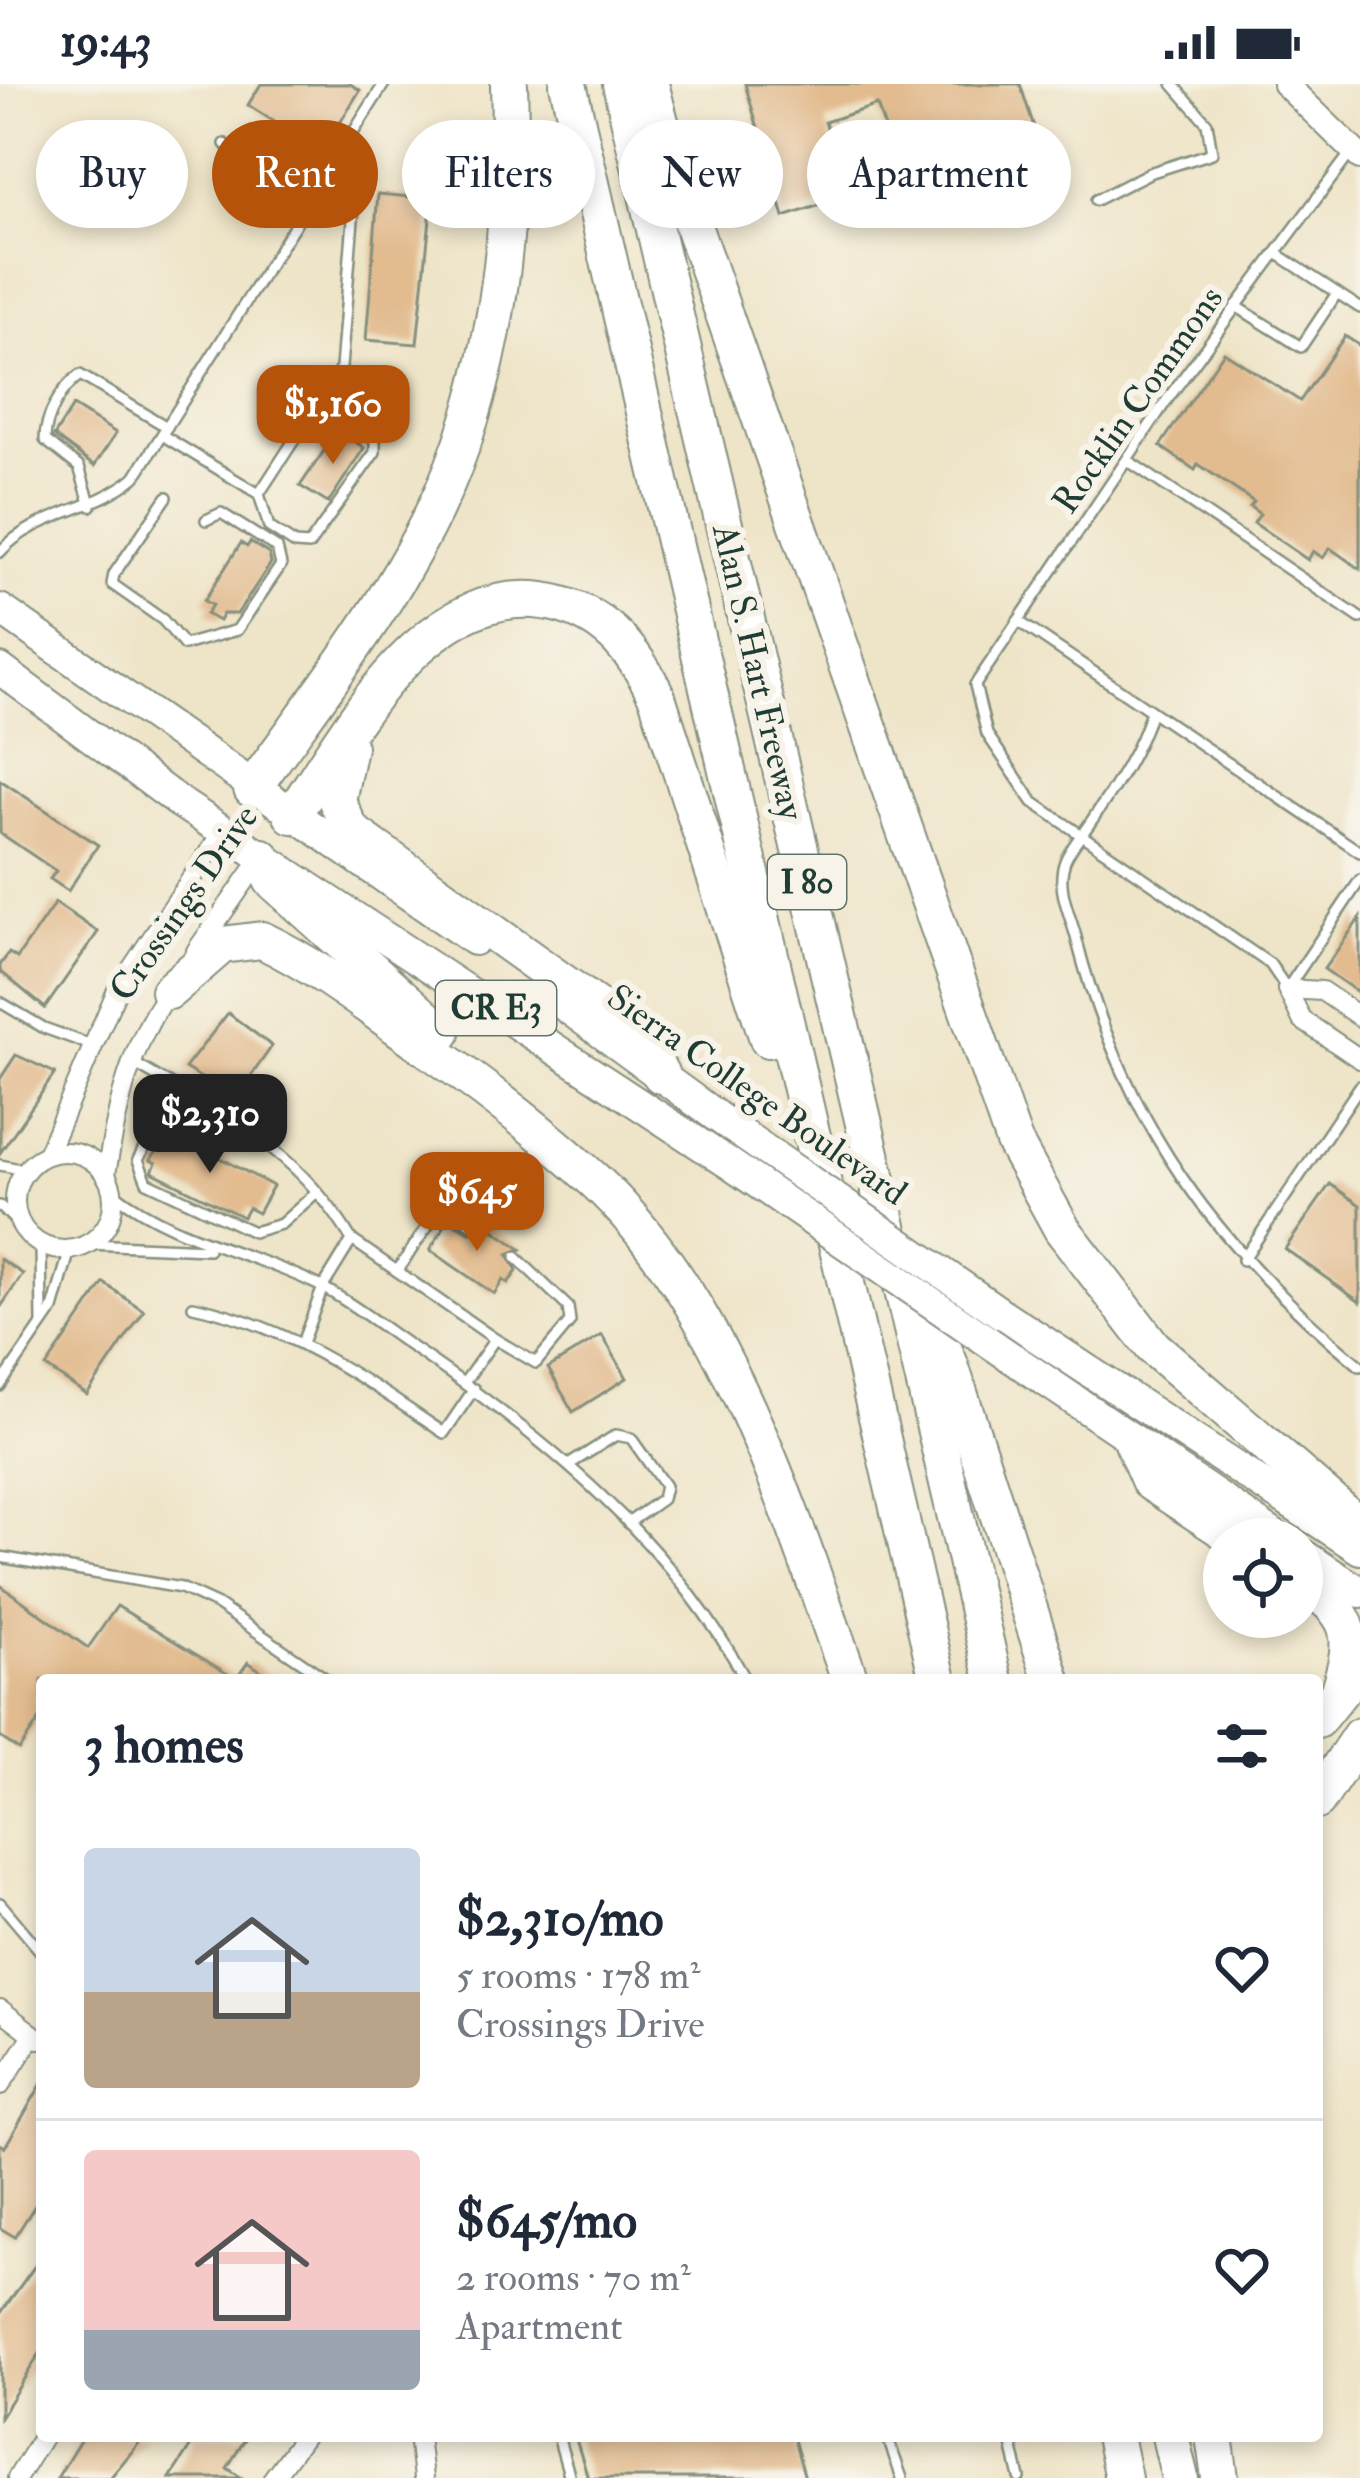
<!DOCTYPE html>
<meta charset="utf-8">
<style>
body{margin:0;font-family:"IM FELL Double Pica",serif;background:#f2f2f3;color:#1f2937;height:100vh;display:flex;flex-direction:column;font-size:45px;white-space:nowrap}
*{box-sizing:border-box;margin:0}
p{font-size:39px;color:#747a83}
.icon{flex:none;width:66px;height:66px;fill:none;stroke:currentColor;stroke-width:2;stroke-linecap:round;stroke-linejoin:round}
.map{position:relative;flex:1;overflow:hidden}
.details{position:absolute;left:36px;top:1590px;width:1287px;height:768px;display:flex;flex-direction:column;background:#fff;border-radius:12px;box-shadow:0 6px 18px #0003}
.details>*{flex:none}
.hud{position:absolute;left:36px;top:36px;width:1290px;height:108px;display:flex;gap:24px}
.fabs{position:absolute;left:1203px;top:1434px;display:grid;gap:24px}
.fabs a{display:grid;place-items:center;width:120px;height:120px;border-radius:50%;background:#fff;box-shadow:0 6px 18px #0003;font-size:60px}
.price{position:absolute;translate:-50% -102px;padding:0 27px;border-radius:24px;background:#b45309;color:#fff;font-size:39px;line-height:78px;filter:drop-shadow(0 3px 6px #0008)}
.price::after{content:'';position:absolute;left:50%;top:72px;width:36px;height:27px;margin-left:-18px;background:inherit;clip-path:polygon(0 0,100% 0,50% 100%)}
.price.on{background:#222;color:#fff}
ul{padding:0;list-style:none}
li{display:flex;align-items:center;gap:36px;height:300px;padding:0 48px}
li+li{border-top:3px solid #e0e1e3}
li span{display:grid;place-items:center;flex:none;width:336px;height:240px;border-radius:12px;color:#555}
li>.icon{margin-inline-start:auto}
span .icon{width:144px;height:144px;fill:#fffc;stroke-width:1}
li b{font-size:51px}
h2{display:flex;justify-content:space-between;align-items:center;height:144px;padding:0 48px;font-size:51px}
.chip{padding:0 42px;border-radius:54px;background:#fff;box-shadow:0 6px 18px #0003;font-size:42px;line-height:108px}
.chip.on{background:#b45309;color:#fff}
.status{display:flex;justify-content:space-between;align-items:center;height:84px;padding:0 60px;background:#fff;direction:ltr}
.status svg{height:33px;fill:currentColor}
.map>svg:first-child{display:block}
</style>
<div class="status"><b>19:43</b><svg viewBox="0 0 49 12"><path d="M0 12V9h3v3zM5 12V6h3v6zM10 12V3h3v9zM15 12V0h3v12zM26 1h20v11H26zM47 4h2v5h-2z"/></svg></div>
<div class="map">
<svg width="1360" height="2394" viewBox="0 0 1360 2394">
<rect width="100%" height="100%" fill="#f7f3e8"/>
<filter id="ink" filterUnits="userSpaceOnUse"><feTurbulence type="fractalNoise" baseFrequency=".00833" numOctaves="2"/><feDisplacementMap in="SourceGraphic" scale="24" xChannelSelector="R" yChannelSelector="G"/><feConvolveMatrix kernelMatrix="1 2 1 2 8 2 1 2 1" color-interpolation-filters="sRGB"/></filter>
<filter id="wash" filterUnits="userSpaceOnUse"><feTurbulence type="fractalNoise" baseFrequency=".004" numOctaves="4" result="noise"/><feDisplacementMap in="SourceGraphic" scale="48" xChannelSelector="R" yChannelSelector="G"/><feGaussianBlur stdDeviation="2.7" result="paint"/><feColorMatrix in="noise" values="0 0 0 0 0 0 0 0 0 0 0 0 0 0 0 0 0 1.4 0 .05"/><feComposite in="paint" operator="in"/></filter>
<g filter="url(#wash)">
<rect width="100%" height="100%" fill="#eee4c7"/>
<g id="blocks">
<g fill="#e2bb8f">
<polygon points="261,0 350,0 360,6 322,68 248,21"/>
<polygon points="745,0 1020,0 1037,52 903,98 877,21 825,38 850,111 784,133"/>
<polygon points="378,110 432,115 417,260 366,256"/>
<polygon points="1345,252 1360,262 1360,485 1330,464 1323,474 1313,467 1308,476 1254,439 1260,430 1250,423 1254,418 1198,380 1195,386 1160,362 1224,268 1300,317"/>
<polygon points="73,322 116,349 94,382 54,352"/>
<polygon points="339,345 364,364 328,419 300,402"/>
<polygon points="250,458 269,470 271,479 237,530 223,530 219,537 206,530 212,521 204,517 241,459 247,463"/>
<polygon points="0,696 98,761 68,807 50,795 56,787 0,749"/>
<polygon points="55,819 98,848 45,924 0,887 0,881 9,869 17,874"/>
<polygon points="1360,834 1360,910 1324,885"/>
<polygon points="228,929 272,962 235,1015 185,984"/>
<polygon points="16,971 55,989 0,1069 0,995"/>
<polygon points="172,1048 273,1102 258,1129 248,1124 243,1133 152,1088 156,1079 150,1076"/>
<polygon points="1330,1100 1360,1121 1360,1218 1285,1165"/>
<polygon points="448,1136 471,1149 479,1136 521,1165 508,1170 517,1187 508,1199 503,1196 494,1210 430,1166"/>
<polygon points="0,1175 23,1190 0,1224"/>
<polygon points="104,1199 144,1227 87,1311 46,1283"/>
<polygon points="602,1251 627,1294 573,1328 548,1284"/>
<polygon points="0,1501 88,1564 117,1522 236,1595 248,1578 274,1596 42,1596 42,1632 19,1666 0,1653"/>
<polygon points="42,1999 42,2110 15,2153 0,2144 0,2060 5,2063"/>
<polygon points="42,2172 42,2266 0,2333 0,2230"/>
<polygon points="83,2352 145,2352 110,2394 57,2394"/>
<polygon points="197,2352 247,2352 227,2384 242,2394 170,2394"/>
<polygon points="575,2352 793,2352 805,2394 588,2394"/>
</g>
</g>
</g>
<g filter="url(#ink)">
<use href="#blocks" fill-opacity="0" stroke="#86907e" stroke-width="3"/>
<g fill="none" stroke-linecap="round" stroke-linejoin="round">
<defs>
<g id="service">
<polyline points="225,60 312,115"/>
<polyline points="1352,67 1169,313 975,601 987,650 1033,718 1270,880 1287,905 1360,796"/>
<polyline points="1096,116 1149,89 1212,69 1207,39 1173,0"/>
<polyline points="1276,169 1360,224"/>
<polyline points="1236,222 1301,263 1337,209"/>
<polyline points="162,351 259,410 341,284 355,111 339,72"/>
<polyline points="1127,376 1360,534"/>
<polyline points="259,410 269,443 295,460 309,461 375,368 375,356 319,316"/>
<polyline points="167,413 114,490 112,500 163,536 184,561 237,546 281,481 277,464 221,429 206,436"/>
<path d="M91,422l-12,-39 -34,-27c0,-23 16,-52 35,-65l87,52"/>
<path d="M0,468c35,-39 95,-41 135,-75l249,-393"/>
<polyline points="1018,537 1360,768"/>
<path d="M1151,627c-12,41 -37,77 -61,112 -8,12 -20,25 -25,38 -10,27 6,54 12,80 47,183 139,306 283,425"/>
<polyline points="0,918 44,944 91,961"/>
<path d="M132,978c92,55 163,83 220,178l-29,47 -21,56"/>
<polyline points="175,1004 138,1076 147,1098 253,1148 281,1140 317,1108"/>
<polyline points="0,1081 25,1086"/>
<path d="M113,1108c63,49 138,59 207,94 35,18 67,45 99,66 129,88 251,189 327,328"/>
<polyline points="0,1122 21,1142"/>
<polyline points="352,1156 495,1255 464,1299"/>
<polyline points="89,1160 208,1165"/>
<polyline points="41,1161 42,1239"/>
<polyline points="1243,1176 1360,1002"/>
<polyline points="397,1187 438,1127 452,1127 471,1140"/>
<path d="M193,1222c97,20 171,73 251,127l30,-44"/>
<polyline points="495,1255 536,1279 570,1238 568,1223 516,1173"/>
<polyline points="0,1302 53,1225 70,1166"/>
<polyline points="570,1380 616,1351 631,1354 665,1402 662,1415 628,1439"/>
<polyline points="0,1473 181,1504 216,1520 328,1596"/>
<polyline points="0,1819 42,1869"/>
<polyline points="558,2352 570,2394"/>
<polyline points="887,2352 902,2394"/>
<polyline points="1010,2352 1020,2394"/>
</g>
<g id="minor">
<polyline points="196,867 262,773"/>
<polyline points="1287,905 1302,936 1360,975"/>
<polyline points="1287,905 1322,907 1360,933"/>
<circle cx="64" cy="1117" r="49"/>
<polyline points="47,1070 117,906 223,747"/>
<path d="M106,1090c12,-70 23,-127 64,-185"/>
<polyline points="0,1925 39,1955"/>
<polyline points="0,2002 33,1951"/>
<polyline points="418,2352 423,2394"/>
<polyline points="17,2394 43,2352"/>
<polyline points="273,2394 304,2352"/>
</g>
<polyline id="tertiary" points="1285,0 1360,73"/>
<g id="primary">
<polyline points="0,525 474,856"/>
<polyline points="0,585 179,718 727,1078"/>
<polyline points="547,909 716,1032"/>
<polyline points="1002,1230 1360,1465"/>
<polyline points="1012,1274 1280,1455"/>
<polyline points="1302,1470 1360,1508"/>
</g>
<g id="motorway">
<polyline points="568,0 938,1596"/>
<polyline points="621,0 994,1596"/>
<polyline points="650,0 671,79 1014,1058 1062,1145 1153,1263 1360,1442"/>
<polyline points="348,663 337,717 351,747 642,955 661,991"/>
<path d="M252,705c63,-89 133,-177 181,-276 64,-130 81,-286 76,-429"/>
<path d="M292,731c59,-87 141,-246 270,-210 48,14 74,49 95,92l111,342"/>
<polyline points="262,773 272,796 442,949"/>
<path d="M169,907l53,-46 40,-5c59,28 114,72 168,110 57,40 112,82 164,130 133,123 196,334 256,500"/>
<polyline points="924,1219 950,1281 1052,1596"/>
<polyline points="1133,1359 1150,1398 1237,1455"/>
<path d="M1302,1498c50,33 55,51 37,108"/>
<polyline points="1317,1636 1354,1590"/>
<polyline points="1317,1717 1360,1652"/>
<polyline points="1114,2352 1123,2394"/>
<polyline points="1170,2352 1180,2394"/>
<polyline points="1214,2352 1220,2394"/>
</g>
</defs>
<use href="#service" stroke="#86907e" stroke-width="14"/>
<use href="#minor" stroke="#86907e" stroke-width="22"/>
<use href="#tertiary" stroke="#86907e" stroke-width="28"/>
<use href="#primary" stroke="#86907e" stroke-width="34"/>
<use href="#motorway" stroke="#86907e" stroke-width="40"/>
<use href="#service" stroke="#fff" stroke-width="9"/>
<use href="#minor" stroke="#fff" stroke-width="18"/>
<use href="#tertiary" stroke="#fff" stroke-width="24"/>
<use href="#primary" stroke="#fff" stroke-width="30"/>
<use href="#motorway" stroke="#fff" stroke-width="36"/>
<defs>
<g id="primary-bridge">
<polyline points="716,1032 1002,1230"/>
<polyline points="727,1078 1012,1274"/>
</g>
</defs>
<use href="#primary-bridge" stroke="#86907e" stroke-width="34" stroke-linecap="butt"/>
<use href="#primary-bridge" stroke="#fff" stroke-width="30"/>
</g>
</g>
<g text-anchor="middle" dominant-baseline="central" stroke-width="12" stroke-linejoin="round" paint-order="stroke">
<g fill="#f7f3e8" stroke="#60746a" stroke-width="3">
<rect x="768" y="771" width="78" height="54" rx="9"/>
<rect x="436" y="897" width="120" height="54" rx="9"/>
</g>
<g font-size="33" font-weight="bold" fill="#1f3d34">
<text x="807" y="798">I 80</text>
<text x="496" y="924">CR E3</text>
</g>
<g font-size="36" fill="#1f3d34" stroke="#f7f3e8">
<text transform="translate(1138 316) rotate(-55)">Rocklin Commons</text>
<text transform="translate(758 588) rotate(77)">Alan S. Hart Freeway</text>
<text transform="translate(184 819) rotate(-55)">Crossings Drive</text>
<text transform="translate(757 1011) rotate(35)">Sierra College Boulevard</text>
</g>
</g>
</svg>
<div class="fabs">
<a><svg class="icon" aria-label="locate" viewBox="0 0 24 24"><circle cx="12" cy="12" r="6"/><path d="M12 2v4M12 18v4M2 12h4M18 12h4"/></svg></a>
</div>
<b class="price" style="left:333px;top:383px">$1,160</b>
<b class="price on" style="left:210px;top:1092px">$2,310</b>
<b class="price" style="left:477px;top:1170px">$645</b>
<div class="hud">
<a class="chip">Buy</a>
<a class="chip on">Rent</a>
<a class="chip">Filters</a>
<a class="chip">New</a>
<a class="chip">Apartment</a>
</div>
<section class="details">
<h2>3 homes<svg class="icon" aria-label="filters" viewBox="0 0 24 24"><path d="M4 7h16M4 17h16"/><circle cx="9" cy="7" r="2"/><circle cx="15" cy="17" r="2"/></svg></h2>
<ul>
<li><span style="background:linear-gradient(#c9d6e8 60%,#b9a48a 0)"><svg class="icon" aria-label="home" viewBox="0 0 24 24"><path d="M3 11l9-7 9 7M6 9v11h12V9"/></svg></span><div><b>$2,310/mo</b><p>5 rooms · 178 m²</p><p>Crossings Drive</p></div><svg class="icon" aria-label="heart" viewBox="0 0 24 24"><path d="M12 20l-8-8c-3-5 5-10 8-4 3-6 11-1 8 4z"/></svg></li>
<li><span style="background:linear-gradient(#f6c9c9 75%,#9aa5b1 0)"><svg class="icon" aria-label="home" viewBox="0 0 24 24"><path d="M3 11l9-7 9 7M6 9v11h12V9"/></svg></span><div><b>$645/mo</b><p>2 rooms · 70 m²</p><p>Apartment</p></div><svg class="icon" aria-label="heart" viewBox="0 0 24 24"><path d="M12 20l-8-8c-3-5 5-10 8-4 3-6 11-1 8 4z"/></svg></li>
</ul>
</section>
</div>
